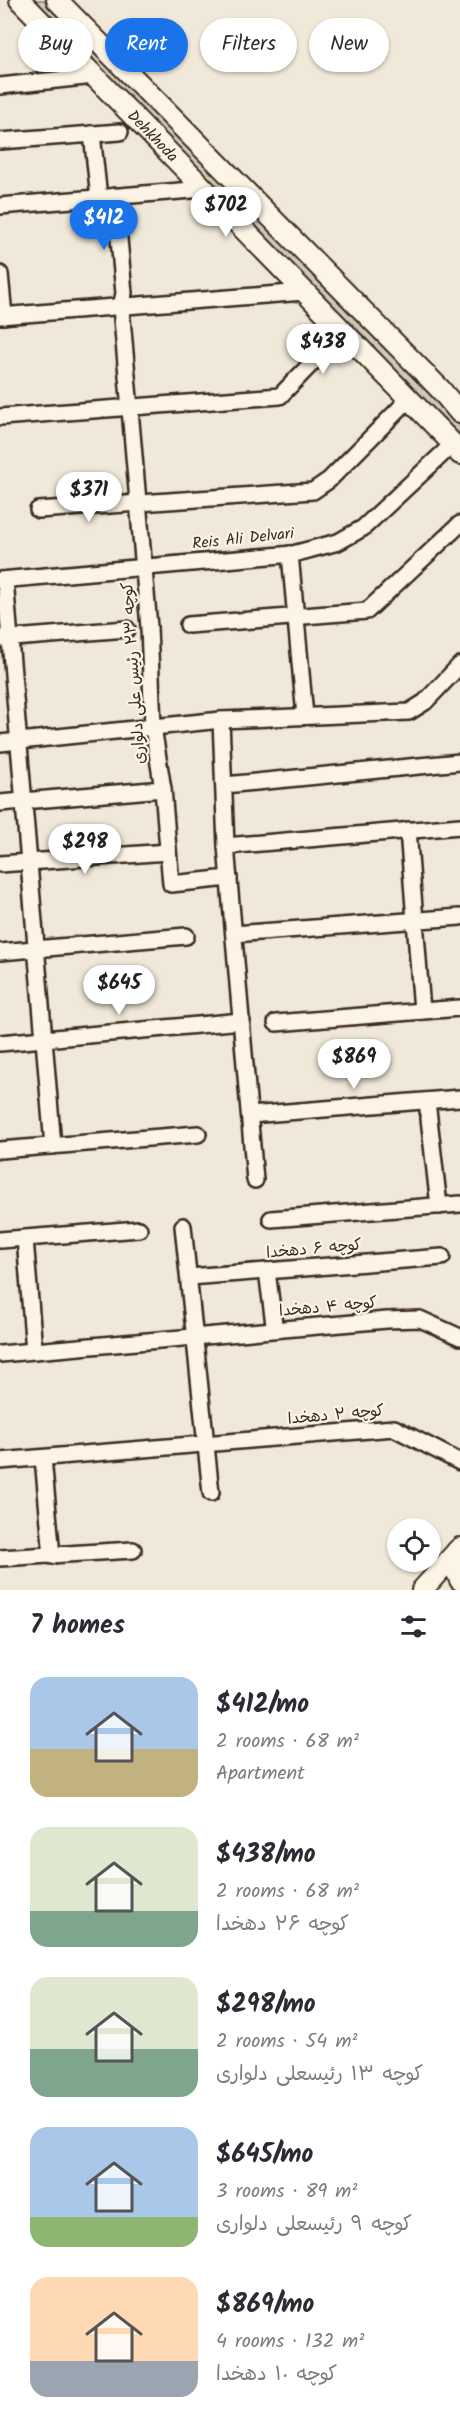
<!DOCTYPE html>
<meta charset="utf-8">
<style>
body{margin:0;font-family:Kalam,"Playpen Sans Arabic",sans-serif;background:#f7f7f7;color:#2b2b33;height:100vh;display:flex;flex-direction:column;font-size:22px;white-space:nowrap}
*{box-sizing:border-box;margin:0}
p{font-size:20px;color:#7c7c81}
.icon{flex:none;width:33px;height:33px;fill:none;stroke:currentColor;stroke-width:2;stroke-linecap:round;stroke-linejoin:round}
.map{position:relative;height:1590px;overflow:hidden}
.panel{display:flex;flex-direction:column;background:#fff;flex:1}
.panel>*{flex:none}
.top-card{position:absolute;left:18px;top:18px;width:424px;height:54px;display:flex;gap:12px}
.fabs{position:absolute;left:387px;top:1518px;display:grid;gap:12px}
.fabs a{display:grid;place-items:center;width:54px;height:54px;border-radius:50%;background:#fff;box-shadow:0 2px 4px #0004;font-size:30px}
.price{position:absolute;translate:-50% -51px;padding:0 14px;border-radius:21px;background:#fff;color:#222;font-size:20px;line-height:39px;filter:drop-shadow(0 2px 3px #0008)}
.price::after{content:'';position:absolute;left:50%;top:36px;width:18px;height:14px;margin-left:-9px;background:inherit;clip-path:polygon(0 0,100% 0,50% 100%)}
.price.current{background:#1a73e8;color:#fff}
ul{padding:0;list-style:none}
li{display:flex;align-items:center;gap:18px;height:150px;padding:0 30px}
li span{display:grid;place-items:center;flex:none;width:168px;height:120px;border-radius:18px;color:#555}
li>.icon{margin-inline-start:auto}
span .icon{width:72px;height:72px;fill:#fffc;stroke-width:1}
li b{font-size:26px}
h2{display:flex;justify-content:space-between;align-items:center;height:72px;padding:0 30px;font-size:26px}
.pill{padding:0 21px;border-radius:27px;background:#fff;box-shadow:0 2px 4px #0004;font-size:21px;line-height:54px}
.pill.current{background:#1a73e8;color:#fff}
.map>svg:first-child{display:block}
</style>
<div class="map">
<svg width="460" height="1590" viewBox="0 0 460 1590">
<rect width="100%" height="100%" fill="#f0e9d9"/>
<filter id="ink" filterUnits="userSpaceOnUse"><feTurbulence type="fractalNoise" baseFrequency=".0167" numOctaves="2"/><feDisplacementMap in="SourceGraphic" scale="12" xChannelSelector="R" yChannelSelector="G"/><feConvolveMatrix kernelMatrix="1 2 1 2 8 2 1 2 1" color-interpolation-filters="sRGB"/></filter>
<g filter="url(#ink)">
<polygon fill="#d2c9ba" stroke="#867a6c" stroke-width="1.5" points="29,0 44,0 449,414 460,426 460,442"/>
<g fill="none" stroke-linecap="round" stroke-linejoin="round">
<defs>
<g id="minor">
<polyline points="0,86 94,76"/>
<polyline points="92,134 99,198"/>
<polyline points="0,141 120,132"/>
<polyline points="115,196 124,293 121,307 149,627 153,727 163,789 171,884 229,878"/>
<polyline points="0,206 204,189"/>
<polyline points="0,274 4,316"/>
<polyline points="0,316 304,292"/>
<polyline points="0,417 280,396 343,331"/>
<polyline points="38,510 313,491 329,480 409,399"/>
<polyline points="290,554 305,716"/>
<polyline points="0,580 293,554 338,542 363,528 453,444"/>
<polyline points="5,580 53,1146"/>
<polyline points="188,625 367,611 460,524"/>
<polyline points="1,639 127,629"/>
<polyline points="221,720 226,846 255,1180"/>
<polyline points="0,743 221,720 409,712 425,702 460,665"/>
<polyline points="225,785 460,762"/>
<polyline points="0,803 163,789"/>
<polyline points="408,830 422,1011"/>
<polyline points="226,846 460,826"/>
<polyline points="0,864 168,852"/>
<polyline points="234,934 460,917"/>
<polyline points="0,952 186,936"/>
<polyline points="276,1023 460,1008"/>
<polyline points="0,1043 242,1021"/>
<polyline points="427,1101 439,1206"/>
<polyline points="250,1115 460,1098"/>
<polyline points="0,1150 198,1134"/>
<polyline points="271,1219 460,1204"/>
<polyline points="183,1226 211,1493"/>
<polyline points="25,1238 34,1351"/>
<polyline points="0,1240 139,1229"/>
<polyline points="267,1271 274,1324"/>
<polyline points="189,1277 442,1257"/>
<polyline points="0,1354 387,1320 420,1319 460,1337"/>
<polyline points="43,1458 52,1556"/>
<polyline points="0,1461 394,1428 460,1462"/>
<polyline points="0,1558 133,1550"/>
</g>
<g id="major">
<path id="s1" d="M20,0l433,444 7,10"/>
<polyline points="57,0 440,389 460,413"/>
<polyline points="457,1551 454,1565 460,1580"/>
<polyline points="422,1590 460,1548"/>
</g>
</defs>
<use href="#minor" stroke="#3b2a1e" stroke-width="20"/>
<use href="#major" stroke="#3b2a1e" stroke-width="24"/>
<use href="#minor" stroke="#fcf5e5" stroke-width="15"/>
<use href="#major" stroke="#fcf5e5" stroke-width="20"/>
</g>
</g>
<g text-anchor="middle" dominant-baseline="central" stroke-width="4.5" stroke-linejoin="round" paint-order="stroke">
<g font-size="16" fill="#3b2a1e" stroke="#fcf5e5">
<text stroke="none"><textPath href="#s1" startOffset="190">Dehkhoda</textPath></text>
<text transform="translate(243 539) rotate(-6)">Reis Ali Delvari</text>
<text transform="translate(134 673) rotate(-94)">کوچه ۲۳ رئیس علی دلواری</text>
<text transform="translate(314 1249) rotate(-5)">کوچه ۶ دهخدا</text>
<text transform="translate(328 1307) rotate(-5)">کوچه ۴ دهخدا</text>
<text transform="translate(336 1415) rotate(-5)">کوچه ۲ دهخدا</text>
</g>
</g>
</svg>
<div class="fabs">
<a><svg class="icon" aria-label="locate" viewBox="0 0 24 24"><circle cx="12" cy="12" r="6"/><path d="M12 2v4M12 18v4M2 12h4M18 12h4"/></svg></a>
</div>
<b class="price" style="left:226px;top:238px">$702</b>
<b class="price current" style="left:104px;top:251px">$412</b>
<b class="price" style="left:323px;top:375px">$438</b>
<b class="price" style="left:89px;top:523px">$371</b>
<b class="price" style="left:85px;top:875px">$298</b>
<b class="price" style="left:119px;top:1016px">$645</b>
<b class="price" style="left:354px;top:1090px">$869</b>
<div class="top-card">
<a class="pill">Buy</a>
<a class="pill current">Rent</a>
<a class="pill">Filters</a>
<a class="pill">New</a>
</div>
</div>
<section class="panel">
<h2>7 homes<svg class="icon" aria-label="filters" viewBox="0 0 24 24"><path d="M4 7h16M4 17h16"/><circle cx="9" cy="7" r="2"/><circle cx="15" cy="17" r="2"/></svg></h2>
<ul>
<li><span style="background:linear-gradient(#a9c7e8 60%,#c2b280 0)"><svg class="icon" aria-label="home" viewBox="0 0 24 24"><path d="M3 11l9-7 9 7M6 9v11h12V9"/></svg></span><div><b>$412/mo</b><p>2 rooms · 68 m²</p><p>Apartment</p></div></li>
<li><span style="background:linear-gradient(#dfe7d0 70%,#7fa58c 0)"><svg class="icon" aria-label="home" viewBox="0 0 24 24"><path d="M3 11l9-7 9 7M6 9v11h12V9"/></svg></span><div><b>$438/mo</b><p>2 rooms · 68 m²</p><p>کوچه ۲۶ دهخدا</p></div></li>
<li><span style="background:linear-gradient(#dfe7d0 60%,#7fa58c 0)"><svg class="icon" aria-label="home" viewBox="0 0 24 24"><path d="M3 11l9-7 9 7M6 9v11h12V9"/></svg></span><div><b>$298/mo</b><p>2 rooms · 54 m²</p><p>کوچه ۱۳ رئیسعلی دلواری</p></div></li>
<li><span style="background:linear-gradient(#a9c7e8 75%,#8fb573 0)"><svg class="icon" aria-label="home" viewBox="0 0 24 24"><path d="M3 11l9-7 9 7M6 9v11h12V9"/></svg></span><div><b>$645/mo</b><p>3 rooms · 89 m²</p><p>کوچه ۹ رئیسعلی دلواری</p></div></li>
<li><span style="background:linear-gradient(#ffd9b3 70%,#9aa5b1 0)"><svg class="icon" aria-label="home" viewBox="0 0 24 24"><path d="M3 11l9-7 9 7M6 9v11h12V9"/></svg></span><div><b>$869/mo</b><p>4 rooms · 132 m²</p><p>کوچه ۱۰ دهخدا</p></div></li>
</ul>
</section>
